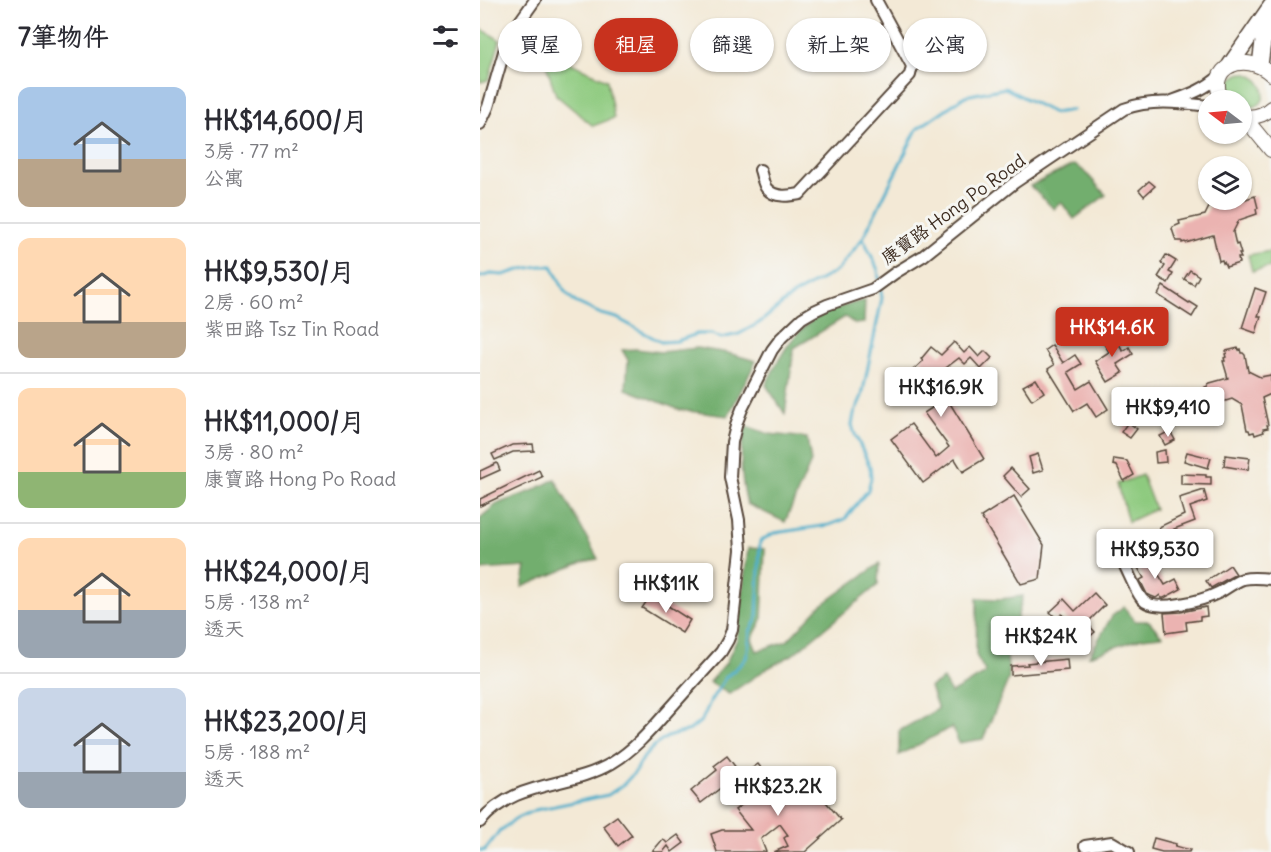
<!DOCTYPE html>
<html lang="zh-TW">
<meta charset="utf-8">
<style>
body{margin:0;font-family:Delius,"LXGW WenKai TC",sans-serif;background:#f2f2f3;color:#2b2b33;height:100vh;display:flex;flex-direction:column;font-size:22px;white-space:nowrap}
*{box-sizing:border-box;margin:0}
p{font-size:20px;color:#7c7c81}
.icon{flex:none;width:33px;height:33px;fill:none;stroke:currentColor;stroke-width:2;stroke-linecap:round;stroke-linejoin:round}
.map{position:relative;flex:1;overflow:hidden}
.sheet{display:flex;flex-direction:column;background:#fff;width:480px}
.sheet>*{flex:none}
.top-card{position:absolute;left:18px;top:18px;width:570px;height:54px;display:flex;gap:12px}
.needle{width:39px;rotate:286deg}
.fabs{position:absolute;left:718px;top:90px;display:grid;gap:12px}
.fabs a{display:grid;place-items:center;width:54px;height:54px;border-radius:50%;background:#fff;box-shadow:0 2px 4px #0004;font-size:30px}
.price{position:absolute;translate:-50% -51px;padding:0 14px;border-radius:6px;background:#fff;color:#222;font-size:20px;line-height:39px;filter:drop-shadow(0 2px 3px #0008)}
.price::after{content:'';position:absolute;left:50%;top:36px;width:18px;height:14px;margin-left:-9px;background:inherit;clip-path:polygon(0 0,100% 0,50% 100%)}
.price.active{background:#c8321e;color:#fff}
ul{padding:0;list-style:none}
li{display:flex;align-items:center;gap:18px;height:150px;padding:0 18px}
li+li{border-top:2px solid #e1e1e2}
li span{display:grid;place-items:center;flex:none;width:168px;height:120px;border-radius:12px;color:#555}
li>.icon{margin-inline-start:auto}
span .icon{width:72px;height:72px;fill:#fffc;stroke-width:1}
li b{font-size:26px}
h2{display:flex;justify-content:space-between;align-items:center;height:72px;padding:0 18px;font-size:26px}
.pill{padding:0 21px;border-radius:27px;background:#fff;box-shadow:0 2px 4px #0004;font-size:21px;line-height:54px}
.pill.active{background:#c8321e;color:#fff}
main{display:flex;flex:1;min-height:0}
.map>svg:first-child{display:block}
</style>
<main>
<section class="sheet">
<h2>7筆物件<svg class="icon" aria-label="filters" viewBox="0 0 24 24"><path d="M4 7h16M4 17h16"/><circle cx="9" cy="7" r="2"/><circle cx="15" cy="17" r="2"/></svg></h2>
<ul>
<li><span style="background:linear-gradient(#a9c7e8 60%,#b9a48a 0)"><svg class="icon" aria-label="home" viewBox="0 0 24 24"><path d="M3 11l9-7 9 7M6 9v11h12V9"/></svg></span><div><b>HK$14,600/月</b><p>3房 · 77 m²</p><p>公寓</p></div></li>
<li><span style="background:linear-gradient(#ffd9b3 70%,#b9a48a 0)"><svg class="icon" aria-label="home" viewBox="0 0 24 24"><path d="M3 11l9-7 9 7M6 9v11h12V9"/></svg></span><div><b>HK$9,530/月</b><p>2房 · 60 m²</p><p>紫田路 Tsz Tin Road</p></div></li>
<li><span style="background:linear-gradient(#ffd9b3 70%,#8fb573 0)"><svg class="icon" aria-label="home" viewBox="0 0 24 24"><path d="M3 11l9-7 9 7M6 9v11h12V9"/></svg></span><div><b>HK$11,000/月</b><p>3房 · 80 m²</p><p>康寶路 Hong Po Road</p></div></li>
<li><span style="background:linear-gradient(#ffd9b3 60%,#9aa5b1 0)"><svg class="icon" aria-label="home" viewBox="0 0 24 24"><path d="M3 11l9-7 9 7M6 9v11h12V9"/></svg></span><div><b>HK$24,000/月</b><p>5房 · 138 m²</p><p>透天</p></div></li>
<li><span style="background:linear-gradient(#c9d6e8 70%,#9aa5b1 0)"><svg class="icon" aria-label="home" viewBox="0 0 24 24"><path d="M3 11l9-7 9 7M6 9v11h12V9"/></svg></span><div><b>HK$23,200/月</b><p>5房 · 188 m²</p><p>透天</p></div></li>
</ul>
</section>
<div class="map">
<svg width="791" height="852" viewBox="0 0 791 852">
<rect width="100%" height="100%" fill="#f6f6f2"/>
<filter id="ink" filterUnits="userSpaceOnUse"><feTurbulence type="fractalNoise" baseFrequency=".0167" numOctaves="2"/><feDisplacementMap in="SourceGraphic" scale="12" xChannelSelector="R" yChannelSelector="G"/><feConvolveMatrix kernelMatrix="1 2 1 2 8 2 1 2 1" color-interpolation-filters="sRGB"/></filter>
<filter id="wash" filterUnits="userSpaceOnUse"><feTurbulence type="fractalNoise" baseFrequency=".008" numOctaves="4" result="noise"/><feDisplacementMap in="SourceGraphic" scale="24" xChannelSelector="R" yChannelSelector="G"/><feGaussianBlur stdDeviation="1.35" result="paint"/><feColorMatrix in="noise" values="0 0 0 0 0 0 0 0 0 0 0 0 0 0 0 0 0 1.4 0 .05"/><feComposite in="paint" operator="in"/></filter>
<g filter="url(#wash)">
<rect width="100%" height="100%" fill="#f3e9d6"/>
<g fill="#8eca7f" stroke="#647a4e" stroke-width="1.5">
<polygon points="0,28 20,40 9,79 5,81 0,82"/>
<polygon points="61,49 127,80 134,118 113,126 76,95"/>
<path d="M762,73c29,2 29,43 0,32v-5h-8c-9,-11 -6,-23 8,-27z"/>
<polygon points="791,251 791,267 772,271 768,255"/>
<polygon points="662,475 675,509 648,522 638,484"/>
</g>
<g fill="#72ae6e" stroke="#566c46" stroke-width="1.5">
<path d="M593,165c11,2 24,21 33,30l-32,24 -13,-17 -7,7 -24,-23z"/>
<path d="M385,300l-1,23 -9,1 -10,-7 -51,31 -9,66 -19,-29c13,-28 29,-58 59,-72 12,-6 27,-9 40,-13z"/>
<polygon points="217,348 248,353 276,361 248,416 200,410 146,389 148,360 142,350 156,349 181,352"/>
<path d="M266,426l23,8 38,4 4,24 -26,60 -38,-18c-7,-30 -8,-48 -1,-78z"/>
<polygon points="75,479 118,559 103,562 42,587 46,567 0,570 0,518 17,504 52,491"/>
<polygon points="268,548 285,549 282,620 272,639 277,651 307,641 339,607 399,564 398,585 312,655 288,668 249,694 229,682 246,663 257,639"/>
<polygon points="543,596 527,656 529,678 503,739 479,743 472,727 419,755 419,731 458,709 450,687 463,679 471,693 506,673 496,655 497,598 521,599"/>
<polygon points="644,607 655,621 669,621 682,636 662,638 609,656 632,616"/>
</g>
<g fill="none" stroke-linecap="round" stroke-linejoin="round">
<g stroke="#4baecb" stroke-width="3">
<polyline points="0,277 11,274 23,275 43,269 60,266 72,266 85,292 95,302 121,314 137,318 181,342 197,341 217,334 232,334 241,338 259,334 279,323 313,295 358,270 383,238"/>
<polyline points="399,279 398,270 383,238 437,129 485,96 525,88 574,113 592,110"/>
<polyline points="0,850 5,850 18,833 35,819 55,810 128,795 143,785 155,772 164,757 174,746 187,737 210,730 222,720 231,700 246,677 261,664 266,658 268,650 270,631 277,619 280,541 294,533 349,525 365,519 388,490 391,478 390,467 374,432 372,425 374,414 382,396 402,298 400,286"/>
</g>
</g>
<g id="blocks">
<g fill="#ebb3b1">
<polygon points="669,181 675,186 664,196 659,190"/>
<polygon points="775,196 778,208 776,209 777,214 759,220 753,232 756,245 758,244 761,254 759,254 761,258 758,258 759,263 746,267 744,262 743,263 742,260 739,261 733,235 706,243 705,242 702,243 702,241 696,241 692,229 693,227 700,224 699,221 725,215 730,205 728,200 763,200"/>
<polygon points="686,255 696,261 689,272 693,274 688,283 678,277 685,266 681,263"/>
<polygon points="710,270 719,276 714,285 704,279"/>
<polygon points="683,286 709,303 710,302 718,307 712,317 678,295"/>
<polygon points="775,288 786,292 778,316 781,316 776,333 762,328"/>
<polygon points="632,332 643,351 649,347 653,354 637,364 643,373 628,382 615,361 629,352 621,339"/>
<polygon points="474,342 484,353 490,347 499,357 505,351 512,358 501,369 491,358 485,364 479,358 454,377 480,373 482,384 475,385 463,392 504,459 483,472 475,459 443,483 411,439 431,424 456,458 469,447 444,413 461,402 452,388 450,389 444,380 443,381 433,370 443,361 441,359 451,347 461,355"/>
<polygon points="572,345 583,363 595,355 601,364 588,372 595,384 598,389 611,381 628,409 616,417 607,403 594,411 568,369 574,365 565,350"/>
<polygon points="758,348 759,350 760,349 761,353 763,353 765,355 768,371 780,377 791,375 791,394 782,398 788,425 787,425 788,428 783,429 784,432 775,435 774,432 770,433 769,430 767,430 762,405 752,399 736,404 736,403 733,404 732,401 727,401 723,389 725,389 725,387 728,386 728,384 730,383 748,378 743,361 745,361 744,358 746,357 745,354 747,353 746,351"/>
<polygon points="556,379 564,392 552,400 543,386"/>
<polygon points="648,422 657,429 650,438 641,432"/>
<polygon points="690,431 695,440 685,445 680,436"/>
<polygon points="53,444 54,451 33,452 15,460 12,454 32,445"/>
<polygon points="685,450 686,462 676,463 675,452"/>
<polygon points="707,452 731,458 728,468 704,461"/>
<polygon points="558,454 563,470 553,473 549,457"/>
<polygon points="745,455 770,458 768,470 744,466"/>
<polygon points="634,459 647,461 654,475 644,481 637,466 633,465"/>
<polygon points="17,463 20,470 0,479 0,471"/>
<polygon points="531,468 550,489 541,497 523,476"/>
<polygon points="59,470 62,477 0,506 0,499"/>
<polygon points="701,474 726,475 726,477 731,477 731,485 701,484"/>
<polygon points="724,490 727,501 710,507 715,521 694,529 695,530 683,536 679,527 704,515 699,498"/>
<polygon points="534,496 564,545 560,579 541,584 501,517"/>
<polygon points="668,535 674,544 665,550 659,541"/>
<polygon points="666,554 685,585 696,579 701,589 684,598 681,598 680,595 676,598 671,596 667,594 660,580 664,578 654,561"/>
<polygon points="750,565 756,574 731,588 726,581"/>
<polygon points="614,593 625,605 607,623 615,632 606,640 582,614 577,619 570,612 584,599 595,611"/>
<polygon points="171,595 210,620 202,633 162,608"/>
<polygon points="726,607 727,616 720,617 720,620 706,622 707,630 686,633 684,613 701,612"/>
<polygon points="587,659 588,670 531,675 531,666 548,665 547,663"/>
<polygon points="247,756 260,773 221,803 211,791 237,770 234,766"/>
<polygon points="278,764 304,798 327,779 361,820 325,852 294,852 308,846 304,838 308,835 300,824 281,839 286,852 237,852 231,834 242,830 271,830 255,810 277,793 263,775"/>
<polygon points="137,816 152,835 138,846 123,826"/>
<polygon points="198,835 204,843 192,852 188,846 183,852 172,852 183,839 187,843"/>
<polygon points="674,838 696,844 695,846 710,850 709,852 682,852 671,849"/>
</g>
</g>
</g>
<g filter="url(#ink)">
<use href="#blocks" fill-opacity="0" stroke="#57473a" stroke-width="1.5"/>
<g fill="none" stroke-linecap="round" stroke-linejoin="round">
<defs>
<g id="minor">
<polyline points="432,66 447,59"/>
<path d="M692,101c20,-7 33,-12 49,-26"/>
<polyline points="0,124 8,107 28,38 55,0"/>
<path d="M280,170c2,5 3,15 7,19 8,9 22,7 33,5l110,-119 2,-9 -36,-66"/>
<path d="M645,566c5,10 10,24 17,33 12,15 62,1 76,-6 8,-4 16,-11 25,-14 8,-2 19,-1 28,0"/>
<path d="M0,822c36,-43 88,-33 132,-59 25,-15 43,-38 63,-60 15,-17 31,-34 46,-51l7,-12 4,-10 9,-80 -2,-30 -9,-43 2,-35 5,-20 5,-13 30,-59 9,-12 21,-20 12,-7 13,-6 46,-16 22,-16 28,-17 91,-73 110,-74c27,-10 57,-6 85,-3"/>
<polyline points="605,846 632,842 649,852"/>
</g>
<g id="tertiary">
<path d="M742,100c-17,-33 23,-50 49,-26"/>
<path d="M762,116c11,2 21,0 29,-8"/>
<polyline points="762,118 773,128 791,150"/>
</g>
<g id="secondary">
<polyline points="750,65 791,6"/>
<polyline points="780,65 783,42 791,26"/>
</g>
</defs>
<use href="#minor" stroke="#57473a" stroke-width="14"/>
<use href="#tertiary" stroke="#57473a" stroke-width="16"/>
<use href="#secondary" stroke="#57473a" stroke-width="18"/>
<use href="#minor" stroke="#fff" stroke-width="10"/>
<use href="#tertiary" stroke="#fff" stroke-width="14"/>
<use href="#secondary" stroke="#fff" stroke-width="15"/>
</g>
</g>
<g text-anchor="middle" dominant-baseline="central" stroke-width="6" stroke-linejoin="round" paint-order="stroke">
<g font-size="18" fill="#3b2a1e" stroke="#f6f6f2">
<text transform="translate(473 209) rotate(-36)">康寶路 Hong Po Road</text>
</g>
</g>
</svg>
<div class="fabs">
<a><svg class="needle" viewBox="-14 -14 28 28"><path d="M0-13l5 13h-10z" fill="#e53935"/><path d="M0 13l5-13h-10z" fill="#7c7c81"/></svg></a>
<a><svg class="icon" aria-label="layers" viewBox="0 0 24 24"><path d="M12 4l9 5-9 5-9-5zM3 14l9 5 9-5"/></svg></a>
</div>
<b class="price active" style="left:632px;top:358px">HK$14.6K</b>
<b class="price" style="left:461px;top:418px">HK$16.9K</b>
<b class="price" style="left:688px;top:438px">HK$9,410</b>
<b class="price" style="left:675px;top:580px">HK$9,530</b>
<b class="price" style="left:186px;top:614px">HK$11K</b>
<b class="price" style="left:561px;top:667px">HK$24K</b>
<b class="price" style="left:298px;top:817px">HK$23.2K</b>
<div class="top-card">
<a class="pill">買屋</a>
<a class="pill active">租屋</a>
<a class="pill">篩選</a>
<a class="pill">新上架</a>
<a class="pill">公寓</a>
</div>
</div>
</main>
